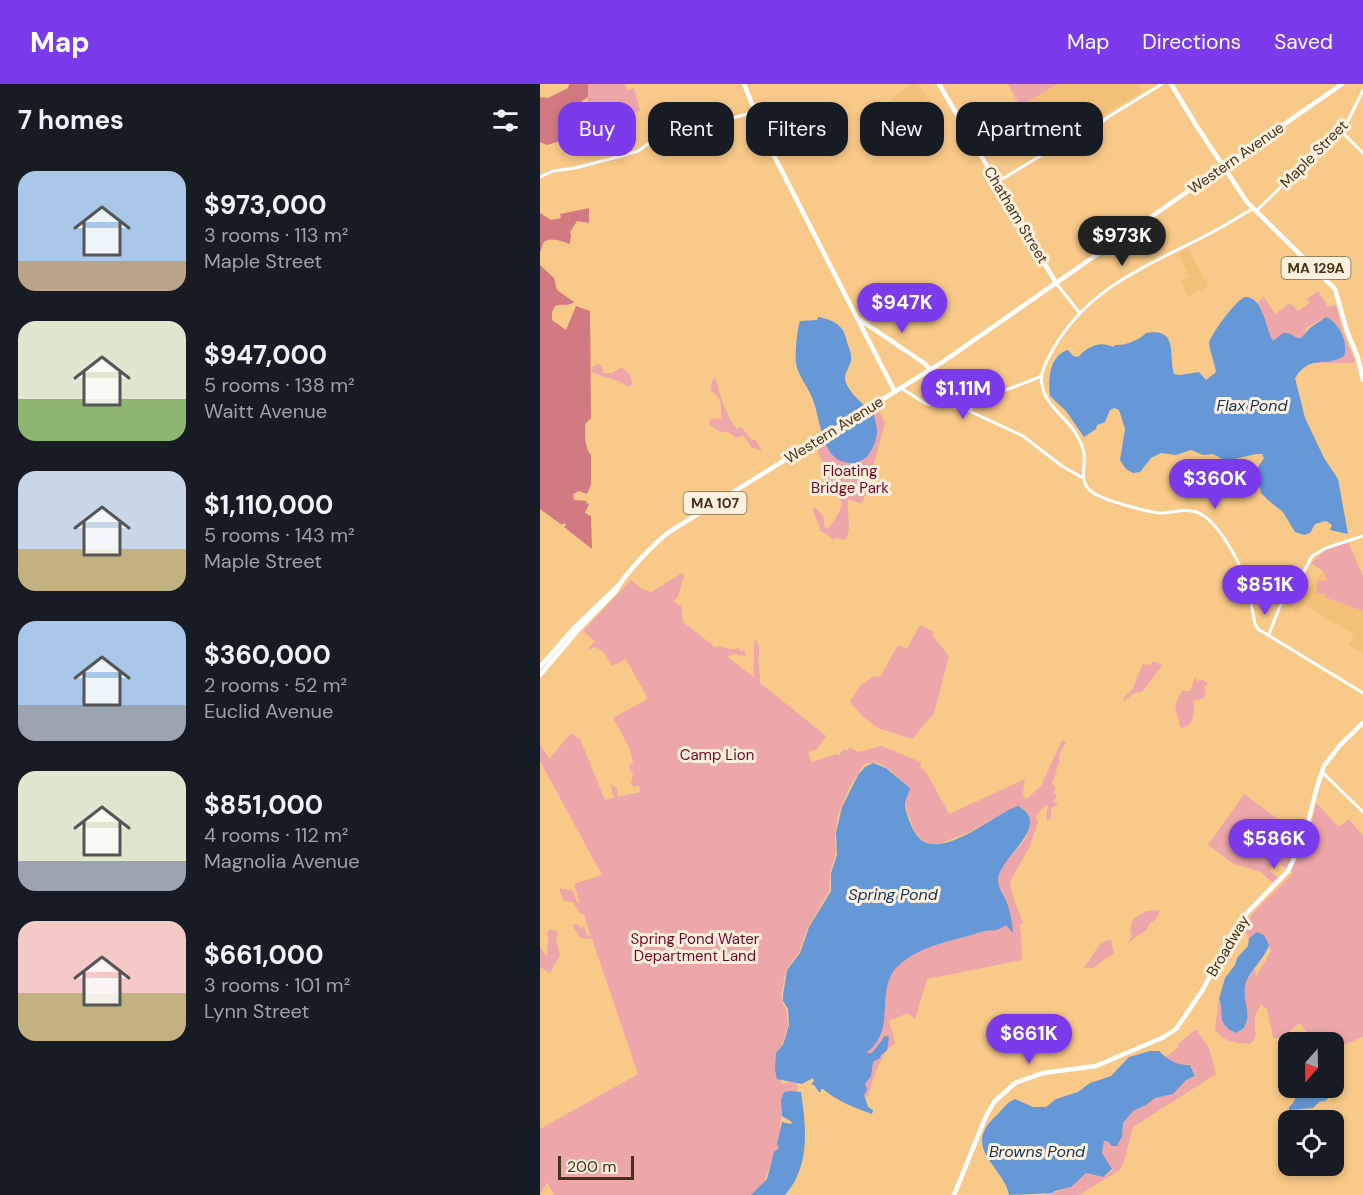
<!DOCTYPE html>
<meta charset="utf-8">
<style>
body{margin:0;font-family:"DM Sans",sans-serif;background:#242831;color:#f1f3f6;height:100vh;display:flex;flex-direction:column;font-size:22px;white-space:nowrap}
*{box-sizing:border-box;margin:0}
p{font-size:20px;color:#9ea1a6}
.icon{flex:none;width:33px;height:33px;fill:none;stroke:currentColor;stroke-width:2;stroke-linecap:round;stroke-linejoin:round}
.map{position:relative;flex:1;overflow:hidden}
.details{display:flex;flex-direction:column;background:#171b24;width:540px}
.details>*{flex:none}
.guide{position:absolute;left:18px;top:18px;width:570px;height:54px;display:flex;gap:12px}
.needle{width:39px;rotate:200deg}
.controls{position:absolute;left:738px;top:948px;display:grid;gap:12px}
.controls a{display:grid;place-items:center;width:66px;height:66px;border-radius:12px;background:#171b24;box-shadow:0 3px 9px #0003;font-size:30px}
.scale{position:absolute;left:18px;bottom:15px;width:76px;box-sizing:border-box;padding-left:6px;border:3px solid #443116;border-top:0;font-size:16px;line-height:21px;white-space:nowrap;color:#443116;-webkit-text-stroke:4px #fff1de;paint-order:stroke}
.price{position:absolute;translate:-50% -51px;padding:0 14px;border-radius:21px;background:#7c3aed;color:#fff;font-size:20px;line-height:39px;filter:drop-shadow(0 2px 3px #0008)}
.price::after{content:'';position:absolute;left:50%;top:36px;width:18px;height:14px;margin-left:-9px;background:inherit;clip-path:polygon(0 0,100% 0,50% 100%)}
.price.on{background:#222;color:#fff}
ul{padding:0;list-style:none}
li{display:flex;align-items:center;gap:18px;height:150px;padding:0 18px}
li span{display:grid;place-items:center;flex:none;width:168px;height:120px;border-radius:18px;color:#555}
li>.icon{margin-inline-start:auto}
span .icon{width:72px;height:72px;fill:#fffc;stroke-width:1}
li b{font-size:26px}
h2{display:flex;justify-content:space-between;align-items:center;height:72px;padding:0 18px;font-size:26px}
.chip{padding:0 21px;border-radius:18px;background:#171b24;box-shadow:0 3px 9px #0003;font-size:21px;line-height:54px}
.chip.on{background:#7c3aed;color:#fff}
header{display:flex;align-items:center;gap:36px;box-sizing:border-box;height:84px;padding:0 30px;background:#7c3aed;color:#fff}
header strong{font-size:28px}
nav{display:flex;gap:33px;margin-inline-start:auto;font-size:21px}
main{display:flex;flex:1;min-height:0}
.map>svg:first-child{display:block}
</style>
<header>
<strong>Map</strong>
<nav><a>Map</a><a>Directions</a><a>Saved</a></nav>
</header>
<main>
<section class="details">
<h2>7 homes<svg class="icon" aria-label="filters" viewBox="0 0 24 24"><path d="M4 7h16M4 17h16"/><circle cx="9" cy="7" r="2"/><circle cx="15" cy="17" r="2"/></svg></h2>
<ul>
<li><span style="background:linear-gradient(#a9c7e8 75%,#b9a48a 0)"><svg class="icon" aria-label="home" viewBox="0 0 24 24"><path d="M3 11l9-7 9 7M6 9v11h12V9"/></svg></span><div><b>$973,000</b><p>3 rooms · 113 m²</p><p>Maple Street</p></div></li>
<li><span style="background:linear-gradient(#dfe7d0 65%,#8fb573 0)"><svg class="icon" aria-label="home" viewBox="0 0 24 24"><path d="M3 11l9-7 9 7M6 9v11h12V9"/></svg></span><div><b>$947,000</b><p>5 rooms · 138 m²</p><p>Waitt Avenue</p></div></li>
<li><span style="background:linear-gradient(#c9d6e8 65%,#c2b280 0)"><svg class="icon" aria-label="home" viewBox="0 0 24 24"><path d="M3 11l9-7 9 7M6 9v11h12V9"/></svg></span><div><b>$1,110,000</b><p>5 rooms · 143 m²</p><p>Maple Street</p></div></li>
<li><span style="background:linear-gradient(#a9c7e8 70%,#9aa5b1 0)"><svg class="icon" aria-label="home" viewBox="0 0 24 24"><path d="M3 11l9-7 9 7M6 9v11h12V9"/></svg></span><div><b>$360,000</b><p>2 rooms · 52 m²</p><p>Euclid Avenue</p></div></li>
<li><span style="background:linear-gradient(#dfe7d0 75%,#9aa5b1 0)"><svg class="icon" aria-label="home" viewBox="0 0 24 24"><path d="M3 11l9-7 9 7M6 9v11h12V9"/></svg></span><div><b>$851,000</b><p>4 rooms · 112 m²</p><p>Magnolia Avenue</p></div></li>
<li><span style="background:linear-gradient(#f6c9c9 60%,#c2b280 0)"><svg class="icon" aria-label="home" viewBox="0 0 24 24"><path d="M3 11l9-7 9 7M6 9v11h12V9"/></svg></span><div><b>$661,000</b><p>3 rooms · 101 m²</p><p>Lynn Street</p></div></li>
</ul>
</section>
<div class="map">
<svg width="823" height="1111" viewBox="0 0 823 1111">
<rect width="100%" height="100%" fill="#f8c988"/>
<g fill="#f3c078">
<polygon points="371,0 377,0 394,22 369,41 364,35 347,45 336,28"/>
<polygon points="518,0 597,0 601,5 601,8 567,29 542,50 507,64 503,61 480,22"/>
<polygon points="648,164 668,202 648,213 641,197 649,193 638,169"/>
<polygon points="783,487 792,506 784,513 823,527 823,569 808,561 814,550 764,521 757,530 753,527"/>
</g>
<g fill="#eda6aa">
<polygon points="48,0 85,0 87,6 94,4 100,27 48,43"/>
<polygon points="468,0 518,0 480,22"/>
<path d="M778,207l10,16 8,-2 7,27 12,29 -2,2h-42l15,-46 -20,11 -3,10h-2l-25,8c-12,-14 -9,-29 -18,-44l6,-5 11,17 15,-11 8,8 12,-8 -3,-4z"/>
<path d="M57,280l4,1 3,8h8l10,-6 8,8 3,10 -6,1c-13,-9 -22,-7 -35,-14l-1,-4z"/>
<path d="M175,294c5,15 10,37 22,51l5,-2 8,12 6,1 6,12 -7,-4h-3l-9,-13 -7,3 -6,-5 -11,-2 -10,-7 2,-6 10,1c1,-12 1,-22 -10,-28 -1,-5 0,-10 4,-13z"/>
<path d="M336,325h2l7,14 -21,76 -3,4 -13,-3c-2,13 5,29 -3,40l-9,-2 -3,2 -5,-5 -8,-4c-1,-10 -6,-14 -7,-22l2,-2 8,9 2,11 3,2c4,-5 14,-20 14,-26l-19,-31v-8l-6,-15 5,-3 2,-6c6,21 33,29 47,12l-2,-39z"/>
<polygon points="808,458 823,492 823,527 784,513 786,510 776,509 778,496 788,497 783,487 771,479 786,466"/>
<path d="M142,489l2,3 -6,21 -5,4 8,5 2,16 32,25c8,-3 14,5 23,1l4,4 2,-2 2,6 -7,-1 -3,-2 -9,3 27,22v-35l1,-3 2,1c5,10 0,17 2,27 1,5 1,9 1,15l66,53 -9,13 -9,3 4,10 24,-8 3,2 4,-7 4,2 3,-4 8,5 23,-6 40,16 -1,5 6,5 23,42 76,-35 -2,14 2,7 16,-14 21,-46 4,2c-1,4 -4,6 -6,11 -1,6 0,10 -4,16l1,3 -5,10 4,8 -3,2 4,4 -4,6 4,1v2l-6,3v10l-3,3 -2,-2 2,-13 -3,-1 -9,11 2,6 -9,26 -19,33 3,16 10,26 -4,2 2,7 1,28 -95,19 -12,40 -7,-6 -19,8 6,22c-15,10 -22,36 -27,53l-3,1 -48,-22 69,-84 4,-19 26,-22 74,-20 9,-35 -3,-21 30,-36 4,-16 -4,-11 -5,-4h-6l-46,25 -30,12h-7l-10,-4 -7,-8 -7,-18 -4,-17 5,-8 -2,-4c-13,-10 -24,-28 -43,-21l-15,24 -11,26 -3,23 1,16 -6,19 -1,19 -22,38 -8,23 -13,18 -5,25 2,8 3,6 2,16 -10,34 1,18 3,7 13,-3 3,6 -3,6 -12,2 -5,54 -6,11 -9,25 -11,10h-198l-7,-13 -7,13v-66l98,-55 -46,-135 -12,-1 -7,-12 1,-2 5,1 2,3 3,-2 2,8 5,3 -7,-22 -5,-3 -6,-10 -9,-1 -4,-10v-3l13,3 4,11 3,2 -6,-20 28,-9 -62,-114v-17l9,15 22,-26 9,6 25,61 9,-2 -4,-15 7,6 1,8 22,-5 -1,-7 -5,2 -3,-3 2,-9 -4,-8 4,-5 -4,-15 -16,-29 35,-19 -22,-40 -14,7 -8,-14 -9,-5 -8,3 8,-9 -12,-10 48,-51 11,9 9,3z"/>
<polygon points="380,541 394,548 392,551 409,572 394,629 372,655 338,644 323,633 310,618 322,599 324,600 333,592 340,593 358,561 367,565"/>
<polygon points="613,577 622,581 620,584 602,608 594,609 583,618 584,614 593,604 602,582 603,580 611,581"/>
<path d="M655,593l3,5 3,-3 7,4 -4,4 2,7 -3,5 -9,1c-1,11 3,25 -13,28l-2,-3c1,-7 -2,-8 -3,-14 -2,-6 3,-15 6,-20h8z"/>
<path d="M704,710l57,42 -1,6 -11,-5 -5,8 16,14 6,-13 10,-43 23,24 10,-8 14,17v201l-29,12v-7h-21l-13,-19 -19,15h-8l-6,-29 -6,-5c-2,5 -6,10 -6,15 -1,10 4,17 -5,25 -13,-1 -28,-2 -35,-15l4,-30c6,15 -3,27 18,34 18,-7 7,-30 8,-44 1,-7 6,-15 10,-22l1,10 15,-26 -1,-3 -15,-6 -13,-12c12,-24 34,-37 51,-57l-17,-12 -7,10 9,7 -6,4 -11,-10 -27,-8 -26,-19z"/>
<polygon points="620,826 616,835 609,840 607,846 595,853 587,861 592,852 590,847 593,835 606,827"/>
<path d="M10,845l8,3 -2,8 4,15 -10,18 -10,-6v-20l7,10c-1,-9 3,-15 0,-25z"/>
<polygon points="568,856 571,856 574,869 553,884 544,884 560,860"/>
<polygon points="656,945 669,964 676,990 593,1043 585,1074 580,1086 539,1111 505,1111 531,1103 546,1089 563,1093 572,1087 562,1069 564,1057 567,1056 571,1061 579,1060 582,1053 583,1039 593,1027 606,1021 615,1014 633,1010 646,996 655,993 655,989 649,980 638,981 624,974 638,964 638,960"/>
</g>
<g fill="#d17a81">
<path d="M29,0h19v13c-13,8 -22,19 0,22v8l-6,7 2,10 -9,3 -8,-8 -20,6 -7,-3v-45l8,1 20,-10z"/>
<path d="M49,124v15l-12,-2 -7,11 1,3 -1,9c-6,-2 -20,-8 -26,-2 -2,2 -2,7 -4,10v-39l11,7 10,-2 -1,-4z"/>
<path d="M0,181l14,13 3,12 17,12c-6,5 -12,1 -19,4l-3,6v8l14,10 10,-24 14,5 1,107 -6,6v16l3,11 3,4v29l-4,10 -8,-3 -6,3 1,6 13,1 -1,2 3,1 -4,9 6,3 1,33 -28,-22 2,-2 -2,-2 -2,2 -22,-16z"/>
</g>
<g fill="#6697d6">
<path d="M705,213c19,0 20,31 28,44l10,-8c9,-1 12,6 18,5l9,-10 16,-11c13,6 23,26 18,39 -18,12 -33,-3 -49,22l10,40 19,40 14,21 10,55 -18,-4 2,-5 -6,-4 -11,3 -5,9 -6,2 -9,-3 -12,-20 -14,-11 -8,-8 -5,-23 8,-12 -2,-4h-6l-30,7 -13,-7 -10,1 -12,-5 -15,5 -15,-2 -10,5 -11,14 -7,1 -7,-4 -6,-9 5,-31 -6,-19 -5,-2 -4,2 -5,12 -8,3 -1,4 -12,8 -18,-26 -16,-15c-2,-15 -1,-41 18,-46l5,6 5,1c9,-10 22,-17 35,-10l2,-2c10,1 24,-5 31,-12 33,-5 22,21 28,41l6,1 19,-3 7,8 10,-8c-1,-8 -7,-24 -7,-29 2,-9 27,-43 36,-46z"/>
<path d="M278,233c16,3 26,8 29,25 2,7 5,11 4,18 -1,6 -6,13 -6,18 0,11 18,26 25,33h5c-2,8 1,10 2,18 1,6 -3,17 -6,22 -3,6 -11,12 -18,12 -32,1 -31,-39 -40,-63 -3,-10 -16,-26 -17,-37 -1,-9 1,-34 4,-42l17,-1z"/>
<path d="M333,679l13,5 24,20c-1,6 -5,10 -5,17 1,9 5,18 9,26 20,38 79,-17 104,-25 36,19 -20,52 -20,74 0,10 8,17 10,26 3,9 4,18 5,27l-7,-8c-13,9 -13,3 -25,7 -30,10 -59,12 -83,34 -24,22 0,64 -32,87h6l13,-17 4,1 -2,13 -6,5 -1,3 -7,4 -2,14 -6,8 2,6 -3,5 4,12 5,3 -1,4c-16,-6 -34,-12 -49,-25h-2v3h-2l-5,-7 -3,-1 3,-3 -1,-3 -11,6 -25,-5 -2,-9 1,-17 7,-8 6,-20 -1,-16 -5,-8v-6l4,-25 13,-17 9,-26 22,-36v-18l6,-18 -1,-22 6,-26 16,-32 7,-8z"/>
<path d="M717,848l7,3 5,10c-5,15 -21,26 -24,42 -2,16 8,28 -2,42l-7,4c-21,-9 -11,-20 -17,-34l6,-21 10,-13 2,-7 11,-12 1,-8z"/>
<path d="M610,967h9c10,10 17,14 31,14l5,11 -9,4 -13,14 -18,4 -9,7 -13,6 -10,12 -1,14 -5,9h-5l-5,-5h-3l-2,12 10,16 -9,8 -17,-4 -15,14 -16,4 -3,2 -43,2c-4,-28 -50,-47 -12,-80 6,-6 9,-12 18,-16l18,8h13l10,-8 22,-7 12,-9 21,-7 18,-19z"/>
<polygon points="761,1004 793,1004 787,1016 779,1018 773,1024 749,1026 749,1023 753,1019"/>
<path d="M251,1007l10,1c5,35 10,73 -16,103h-34l16,-16 7,-27 5,-4 -2,-4 5,-22 9,2 1,-2 -10,-6 -1,-16 3,-8z"/>
</g>
<g fill="none" stroke-linecap="round" stroke-linejoin="round">
<g stroke="#fff" stroke-width="3">
<polyline points="800,46 823,69"/>
<polyline points="0,93 13,87 35,84 89,70 98,67 114,56 214,28"/>
<polyline points="457,98 512,65 541,55 568,33 622,0"/>
<path d="M712,125c-15,9 -31,19 -47,27 -60,31 -118,52 -153,115 -5,10 -13,22 -10,34 3,19 23,32 33,47 4,7 8,14 9,21 2,16 -7,31 11,41 12,7 52,18 65,19 11,0 21,-4 32,-2 22,2 47,49 53,69 5,14 7,29 10,44l3,5 105,64"/>
<polyline points="716,127 800,46 809,35 823,6"/>
<polyline points="516,199 539,228"/>
<polyline points="390,285 407,304 425,319"/>
<polyline points="361,304 386,320 424,324"/>
<circle cx="428" cy="322" r="4"/>
<polyline points="432,322 436,322 458,309 502,292"/>
<polyline points="427,326 483,352 522,382 543,394"/>
<polyline points="729,550 740,522 758,499 772,472 786,464 823,452"/>
<polyline points="782,688 823,728"/>
</g>
<g stroke="#fff" stroke-width="4.5">
<polyline points="204,0 228,60 355,308"/>
<polyline points="399,0 516,199"/>
<polyline points="631,0 656,41 707,118 795,205 807,247 818,274 823,296"/>
<polyline points="319,235 384,279 390,285"/>
<polyline points="0,583 33,545 79,501"/>
<path d="M0,591l38,-45 38,-39c7,-16 39,-48 53,-59l272,-169 401,-279"/>
<polyline points="414,1111 446,1032 454,1018 475,999 503,989 556,982 624,953 636,945 662,907 700,836 748,787 764,754 777,703 784,682 800,661 823,639"/>
</g>
</g>
<g text-anchor="middle" dominant-baseline="central" stroke-width="6" stroke-linejoin="round" paint-order="stroke">
<g fill="#fff1de" stroke="#7c6b52" stroke-width="1.5">
<rect x="741.5" y="173" width="69" height="22" rx="4.5"/>
<rect x="143.5" y="408" width="63" height="22" rx="4.5"/>
</g>
<g font-size="14" font-weight="bold" fill="#443116">
<text x="776" y="184">MA 129A</text>
<text x="175" y="419">MA 107</text>
</g>
<g font-size="15" fill="#443116" stroke="#fff1de">
<text transform="translate(774 70) rotate(-45)">Maple Street</text>
<text transform="translate(696 74) rotate(-35)">Western Avenue</text>
<text transform="translate(476 131) rotate(59)">Chatham Street</text>
<text transform="translate(294 346) rotate(-32)">Western Avenue</text>
<text transform="translate(688 862) rotate(-59)">Broadway</text>
</g>
<g font-size="15" fill="#730423" stroke="#fff1de">
<text x="310" y="387">Floating<tspan x="310" dy="17">Bridge Park</tspan></text>
<text x="177" y="671">Camp Lion</text>
<text x="155" y="855">Spring Pond Water<tspan x="155" dy="17">Department Land</tspan></text>
</g>
<g font-size="16" font-style="italic" fill="#10325b" stroke="#fff1de">
<text x="712" y="321">Flax Pond</text>
<text x="353" y="810">Spring Pond</text>
<text x="497" y="1067">Browns Pond</text>
</g>
</g>
</svg>
<div class="controls">
<a><svg class="needle" viewBox="-14 -14 28 28"><path d="M0-13l5 13h-10z" fill="#e53935"/><path d="M0 13l5-13h-10z" fill="#9ea1a6"/></svg></a>
<a><svg class="icon" aria-label="locate" viewBox="0 0 24 24"><circle cx="12" cy="12" r="6"/><path d="M12 2v4M12 18v4M2 12h4M18 12h4"/></svg></a>
</div>
<div class="scale">200 m</div>
<b class="price on" style="left:582px;top:183px">$973K</b>
<b class="price" style="left:362px;top:250px">$947K</b>
<b class="price" style="left:423px;top:336px">$1.11M</b>
<b class="price" style="left:675px;top:426px">$360K</b>
<b class="price" style="left:725px;top:532px">$851K</b>
<b class="price" style="left:734px;top:786px">$586K</b>
<b class="price" style="left:489px;top:981px">$661K</b>
<div class="guide">
<a class="chip on">Buy</a>
<a class="chip">Rent</a>
<a class="chip">Filters</a>
<a class="chip">New</a>
<a class="chip">Apartment</a>
</div>
</div>
</main>
